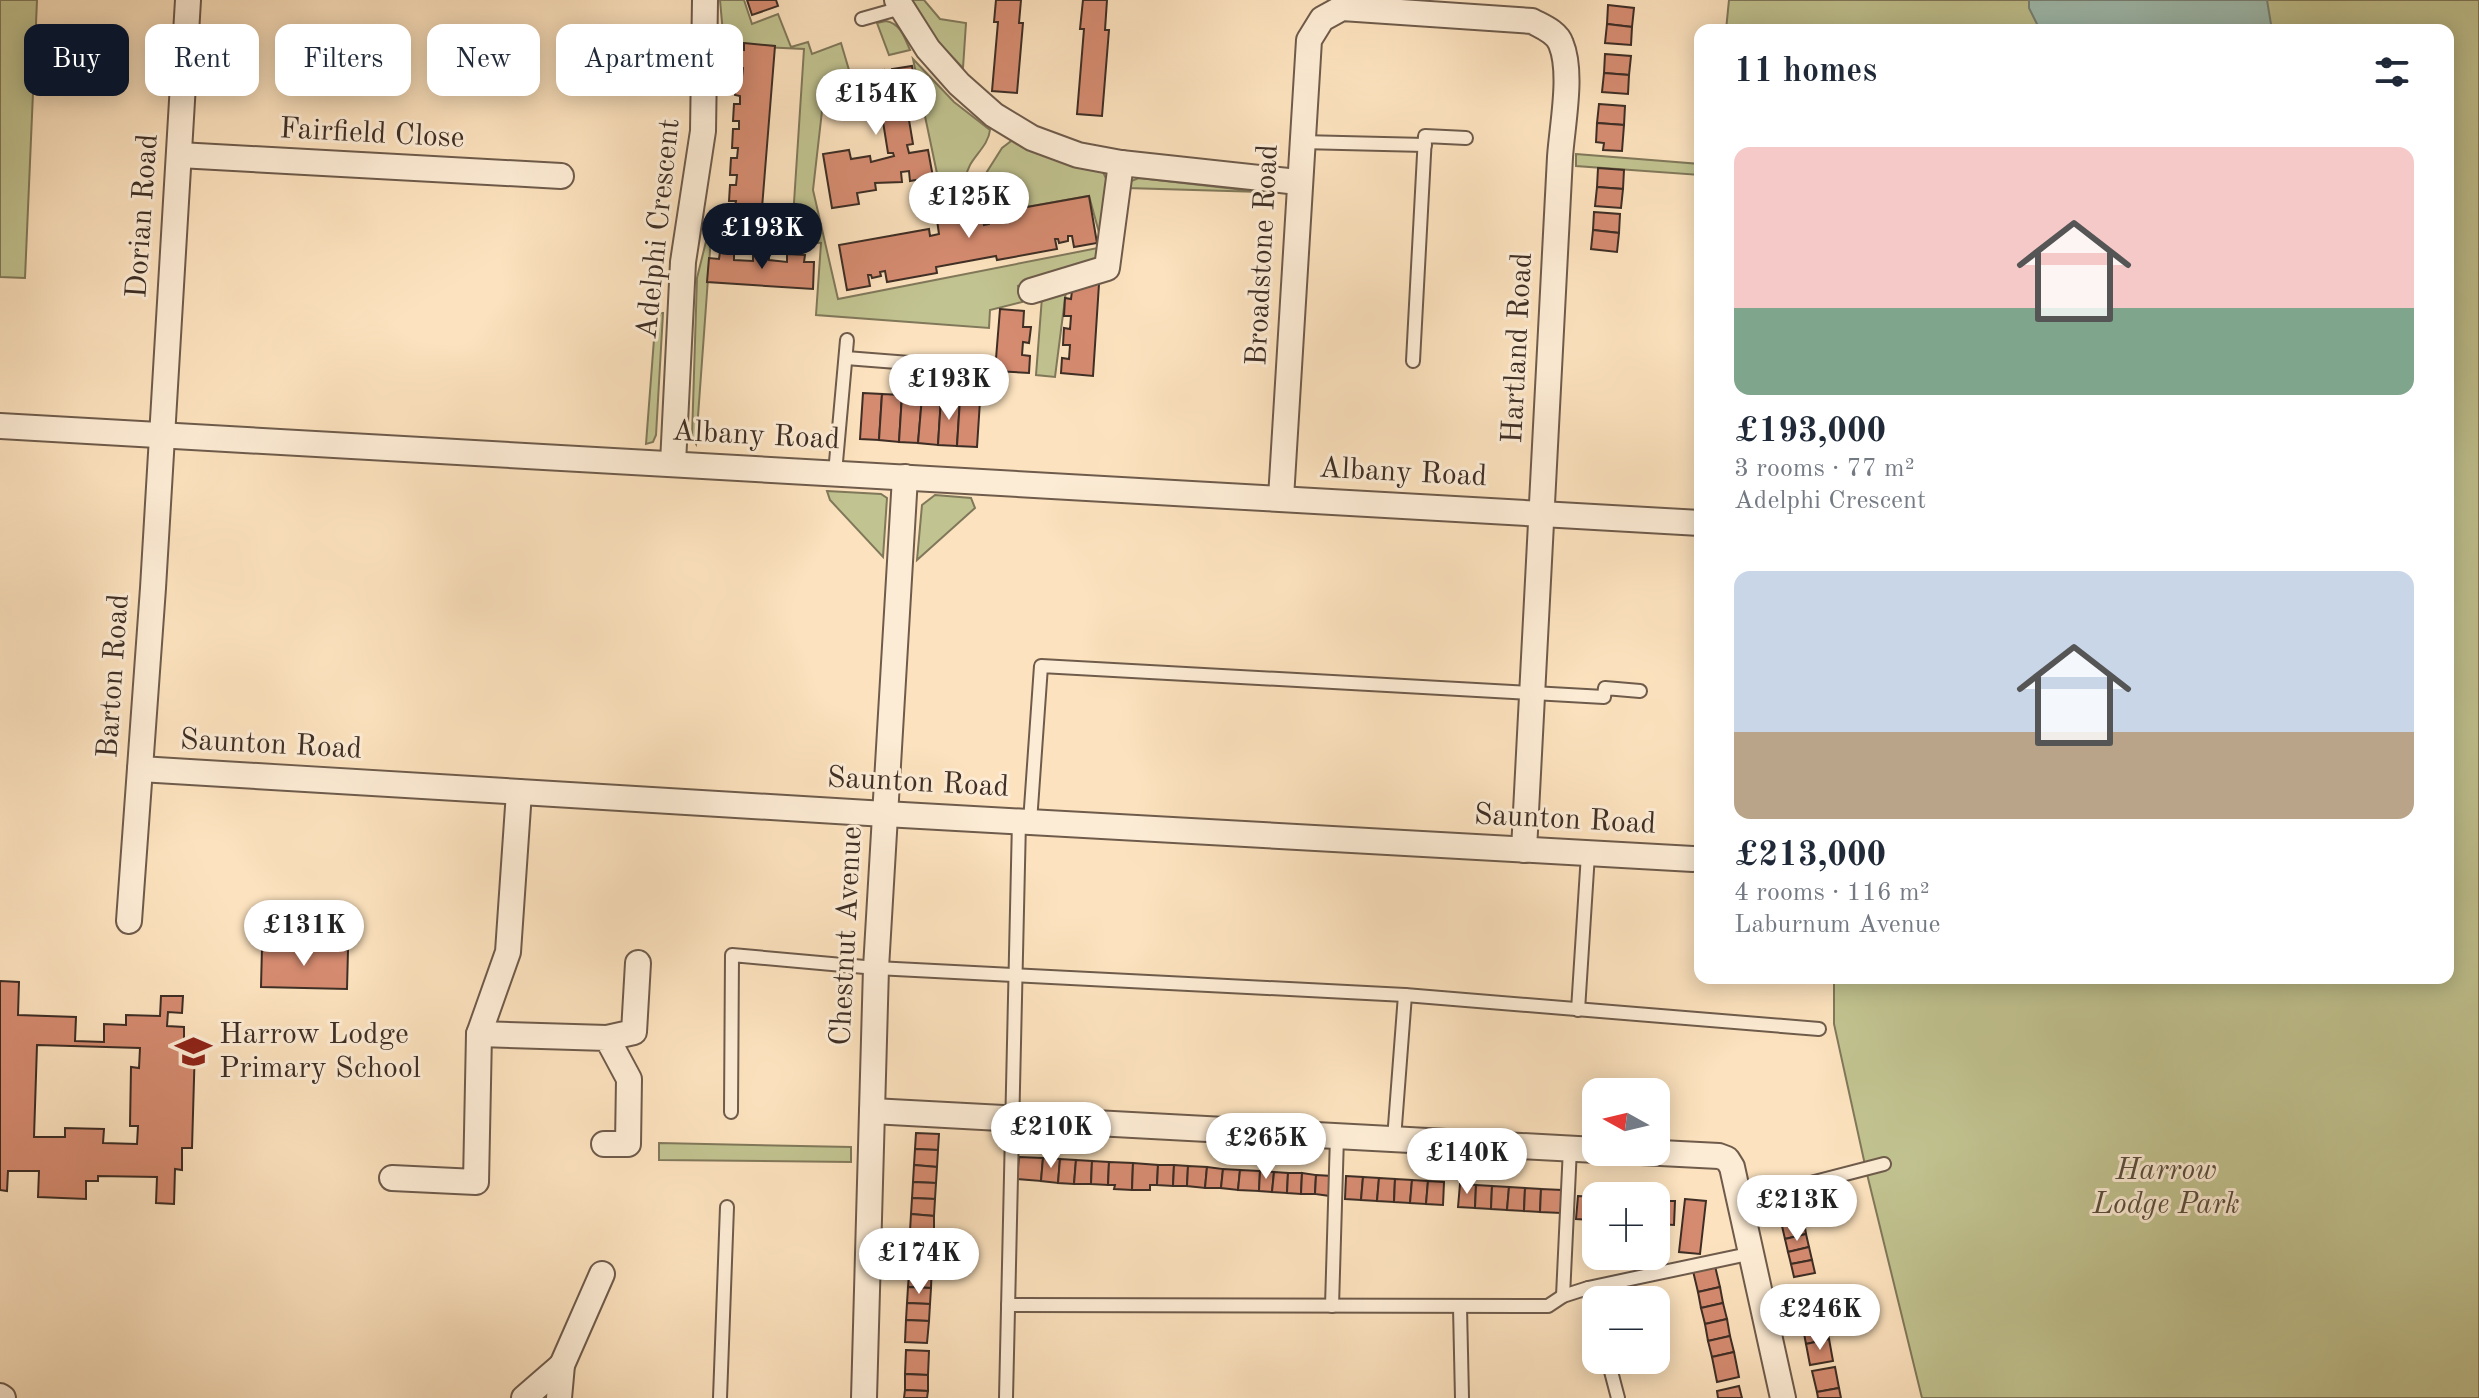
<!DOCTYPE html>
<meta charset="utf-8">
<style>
body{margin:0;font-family:"Old Standard TT",serif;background:#f6f6f7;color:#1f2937;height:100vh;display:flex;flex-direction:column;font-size:30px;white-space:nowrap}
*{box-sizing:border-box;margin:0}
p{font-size:26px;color:#747a83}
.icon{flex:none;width:44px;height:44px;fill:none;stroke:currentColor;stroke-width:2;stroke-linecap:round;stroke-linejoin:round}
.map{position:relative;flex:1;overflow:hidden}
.details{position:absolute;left:1694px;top:24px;width:760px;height:960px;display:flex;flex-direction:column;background:#fff;border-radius:16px;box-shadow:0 4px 20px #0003}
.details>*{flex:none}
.hud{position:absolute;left:24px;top:24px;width:760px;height:72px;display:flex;gap:16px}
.needle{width:52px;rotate:278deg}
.controls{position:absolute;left:1582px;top:1078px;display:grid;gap:16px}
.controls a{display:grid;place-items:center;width:88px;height:88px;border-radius:16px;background:#fff;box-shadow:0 4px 20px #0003;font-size:40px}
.price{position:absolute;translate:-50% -68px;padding:0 18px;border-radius:28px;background:#fff;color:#222;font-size:26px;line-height:52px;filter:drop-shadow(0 2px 4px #0008)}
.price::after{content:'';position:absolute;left:50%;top:48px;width:24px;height:18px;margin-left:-12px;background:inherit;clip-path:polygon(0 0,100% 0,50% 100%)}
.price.current{background:#111827;color:#fff}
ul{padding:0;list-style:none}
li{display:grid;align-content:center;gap:16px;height:424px;padding:0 40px}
li span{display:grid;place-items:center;height:248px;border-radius:16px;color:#555}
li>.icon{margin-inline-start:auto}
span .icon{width:144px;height:144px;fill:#fffc;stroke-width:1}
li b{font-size:34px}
h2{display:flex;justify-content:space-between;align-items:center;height:96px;padding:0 40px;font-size:34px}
.tag{padding:0 28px;border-radius:16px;background:#fff;box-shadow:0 4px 20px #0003;font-size:28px;line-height:72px}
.tag.current{background:#111827;color:#fff}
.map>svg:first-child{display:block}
</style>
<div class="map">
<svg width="2479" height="1398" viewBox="0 0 2479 1398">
<rect width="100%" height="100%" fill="#fce2be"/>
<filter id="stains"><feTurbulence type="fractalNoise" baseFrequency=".0025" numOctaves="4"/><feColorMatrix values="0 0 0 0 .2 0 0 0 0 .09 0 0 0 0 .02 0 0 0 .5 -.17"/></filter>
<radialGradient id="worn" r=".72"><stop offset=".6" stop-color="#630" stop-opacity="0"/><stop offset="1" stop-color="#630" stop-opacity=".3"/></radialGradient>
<g fill="#c1c390" stroke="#80785a" stroke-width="2">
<polygon points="0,0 37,0 25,278 0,277"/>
<polygon points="720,0 744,0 752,24 778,14 791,47 808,42 812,54 841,43 849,70 826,76 813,190 838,299 1103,247 1089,196 992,213 983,178 1002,148 1019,135 1069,165 1103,172 1111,189 1101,264 1018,286 1022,302 990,310 989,328 816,315 821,243 711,237 696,444 692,437 697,278 713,213 793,218 804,49 724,45"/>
<polygon points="911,0 924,0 940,19 966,23 963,68 936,40"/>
<polygon points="1729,0 2479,0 2479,1398 1922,1398 1867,1174 1834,1024 1834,978 2448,978 2448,30 1726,30"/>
<path d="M886,21c15,3 18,16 24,29l-21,5 -12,-32z"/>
<path d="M913,59l41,43 36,28c-2,19 -23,29 -24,48l-27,5z"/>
<polygon points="1576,154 1700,164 1700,175 1576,166"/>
<polygon points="1139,178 1262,192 1127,188 1131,181"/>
<polygon points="1066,291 1055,377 1036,375 1042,297"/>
<polygon points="656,313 663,313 656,435 653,442 646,444"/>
<polygon points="827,491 881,494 887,498 883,557 830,500"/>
<polygon points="935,495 971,498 975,508 917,560 922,505"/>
<polygon points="659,1143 851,1147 851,1162 659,1160"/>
</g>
<polygon fill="#9fbeb2" stroke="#78847a" stroke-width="2" points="2029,0 2267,0 2272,30 2040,30 2029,8"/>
<g fill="#d58b70" stroke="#3e2e25" stroke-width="2" fill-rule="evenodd">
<polygon points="747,0 776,0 778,6 752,15"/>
<polygon points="996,0 1021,0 1019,23 1023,23 1017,93 992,91 998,22 994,22"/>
<polygon points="1083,0 1107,0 1105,30 1109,30 1102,116 1077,114 1084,29 1080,29"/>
<polygon points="1608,5 1634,8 1632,27 1607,24"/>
<polygon points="1607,24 1632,27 1631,45 1605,43"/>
<polygon points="744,43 775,46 762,208 735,206 736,201 729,201 730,185 736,185 737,175 730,175 731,158 737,158 738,148 732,148 733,129 739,129 739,121 733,121 734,104 740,104 740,96 735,95 736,77 742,77 743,68 737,67 739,49 744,50"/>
<polygon points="1605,54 1631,56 1629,75 1604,73"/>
<polygon points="912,66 917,93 900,96 901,103 906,102 913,144 907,145 909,153 928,150 933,177 910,181 909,171 901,172 902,182 875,183 876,190 857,193 859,204 832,208 823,154 849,150 851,159 870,156 871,162 894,156 893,153 888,153 880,103 884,102 883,99 861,101 862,108 840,112 834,77 857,73 858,78 862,77 861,74 884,70 885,80 893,79 892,69"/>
<polygon points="1604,73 1629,75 1628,94 1602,92"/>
<polygon points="1599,104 1625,106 1624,125 1597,123"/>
<polygon points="1597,123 1624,125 1622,151 1603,150 1604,143 1596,142"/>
<polygon points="1598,168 1624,170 1623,189 1597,187"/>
<polygon points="1597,187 1623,189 1621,208 1595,206"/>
<polygon points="967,195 972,222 983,220 984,225 989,224 988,214 1089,196 1097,243 1074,247 1072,236 1068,236 1068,241 1059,243 1058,239 1055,239 1057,249 997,260 996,256 936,267 937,273 887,282 885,271 880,272 881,276 872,278 871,275 868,275 870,286 847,290 839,245 929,229 930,236 939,234 937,220 943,219 939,200"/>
<polygon points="1594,212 1620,214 1619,233 1593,230"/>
<polygon points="1593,230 1619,233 1617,252 1591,249"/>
<polygon points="720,252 734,253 734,260 753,261 753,253 769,254 769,260 787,262 787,254 805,255 804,262 814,262 813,289 707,282 709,258 719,259"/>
<polygon points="1073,283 1099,284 1093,376 1061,373 1062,358 1069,359 1070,345 1063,345 1064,328 1070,329 1071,316 1064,316 1065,298 1071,299"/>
<polygon points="1000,309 1024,311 1023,327 1031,327 1029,343 1023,342 1022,355 1030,356 1029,373 995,371"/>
<polygon points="863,393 882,394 879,440 860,439"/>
<polygon points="882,394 902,395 899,442 879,440"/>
<polygon points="902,395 922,397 918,443 899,442"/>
<polygon points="922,397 941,398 938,445 918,443"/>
<polygon points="941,398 960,399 957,446 938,445"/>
<polygon points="960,399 980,401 977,447 957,446"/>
<polygon points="262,947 348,950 347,989 261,987"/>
<path d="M0,981l19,1 -1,33 58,2 -1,24 29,1v-18l22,1v-10l34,1 1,-20h22l-1,17 -14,-1 -1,14 17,1v18h11l-3,103h-10v22l-7,-1 -1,35 -18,-1 1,-26 -59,-1v5h-12v18l-48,-2 1,-26h-31l-1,20 -7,-1zM37,1045l103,3 -1,20 -8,-1 -1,59h8l-1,18 -34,-1 1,-14 -39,-1v9h-31z"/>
<polygon points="916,1133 939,1134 938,1150 915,1149"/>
<polygon points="915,1149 938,1150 937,1167 914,1165"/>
<polygon points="1019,1157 1043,1158 1041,1181 1017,1179"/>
<polygon points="1043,1158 1060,1159 1058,1183 1041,1181"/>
<polygon points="1060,1159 1076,1160 1074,1184 1058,1183"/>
<polygon points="1076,1160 1092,1161 1091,1184 1074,1184"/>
<polygon points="1092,1161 1109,1162 1108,1185 1091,1184"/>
<polygon points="1109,1162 1133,1163 1132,1190 1114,1189 1115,1185 1108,1185"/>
<polygon points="1133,1163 1158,1165 1157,1185 1150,1185 1150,1190 1132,1190"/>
<polygon points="914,1165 937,1167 936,1183 913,1182"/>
<polygon points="1158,1165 1174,1165 1173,1186 1157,1185"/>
<polygon points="1174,1165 1188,1166 1187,1186 1173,1186"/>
<polygon points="1188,1166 1207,1167 1205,1188 1187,1186"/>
<polygon points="1207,1167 1223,1169 1221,1188 1205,1188"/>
<polygon points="1223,1169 1240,1170 1238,1190 1221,1188"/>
<polygon points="1240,1170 1260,1171 1259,1191 1238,1190"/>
<polygon points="1260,1171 1274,1172 1272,1192 1259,1191"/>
<polygon points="1274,1172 1288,1173 1287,1193 1272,1192"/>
<polygon points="1288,1173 1302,1173 1301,1194 1287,1193"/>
<polygon points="1302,1173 1316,1175 1315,1194 1301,1194"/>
<polygon points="1316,1175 1332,1176 1330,1196 1315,1194"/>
<polygon points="1346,1176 1363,1177 1361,1200 1345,1199"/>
<polygon points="1363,1177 1379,1178 1377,1201 1361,1200"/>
<polygon points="1379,1178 1395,1179 1394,1202 1377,1201"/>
<polygon points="1395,1179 1412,1180 1410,1203 1394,1202"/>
<polygon points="1412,1180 1428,1181 1426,1204 1410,1203"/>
<polygon points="1428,1181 1444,1182 1443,1205 1426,1204"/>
<polygon points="913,1182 936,1183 935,1199 912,1198"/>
<polygon points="1460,1184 1476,1185 1475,1208 1458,1207"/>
<polygon points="1476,1185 1492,1186 1491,1209 1475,1208"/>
<polygon points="1492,1186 1509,1187 1507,1210 1491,1209"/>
<polygon points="1509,1187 1525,1188 1524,1211 1507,1210"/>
<polygon points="1525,1188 1541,1189 1540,1212 1524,1211"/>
<polygon points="1541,1189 1562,1190 1561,1213 1540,1212"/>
<polygon points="1798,1195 1801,1208 1779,1213 1776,1200"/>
<polygon points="1578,1196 1594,1197 1592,1220 1576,1219"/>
<polygon points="912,1198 935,1199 934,1216 911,1214"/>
<polygon points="1685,1199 1706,1201 1700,1254 1679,1252"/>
<polygon points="1659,1201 1675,1201 1674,1225 1658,1224"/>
<polygon points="1801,1208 1804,1221 1782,1226 1779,1213"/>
<polygon points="911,1214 934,1216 934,1232 910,1231"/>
<polygon points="1804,1221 1806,1234 1785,1239 1782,1226"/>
<polygon points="910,1231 934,1232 933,1253 909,1252"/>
<polygon points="1806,1234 1809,1247 1788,1252 1785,1239"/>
<polygon points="1809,1247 1812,1260 1791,1264 1788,1252"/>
<polygon points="1812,1260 1815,1273 1794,1277 1791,1264"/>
<polygon points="910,1261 932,1262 931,1288 908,1287"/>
<polygon points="1715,1266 1720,1287 1698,1292 1693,1271"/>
<polygon points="1817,1286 1822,1307 1799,1311 1795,1290"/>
<polygon points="908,1287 931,1288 930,1304 907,1303"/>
<polygon points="1720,1287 1723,1303 1701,1308 1698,1292"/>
<polygon points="907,1303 930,1304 929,1321 906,1320"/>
<polygon points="1723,1303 1727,1319 1705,1324 1701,1308"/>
<polygon points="1822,1307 1825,1323 1803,1328 1799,1311"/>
<polygon points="1727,1319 1730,1336 1708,1341 1705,1324"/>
<polygon points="906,1320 929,1321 927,1343 905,1342"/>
<polygon points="1825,1323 1829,1339 1806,1344 1803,1328"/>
<polygon points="1730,1336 1734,1352 1712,1357 1708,1341"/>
<polygon points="1829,1339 1833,1361 1810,1365 1806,1344"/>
<polygon points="906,1350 929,1351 928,1375 905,1374"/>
<polygon points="1734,1352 1739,1377 1717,1382 1712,1357"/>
<polygon points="1835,1367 1839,1388 1817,1392 1812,1371"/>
<polygon points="905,1374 928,1375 928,1391 905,1390"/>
<polygon points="1739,1386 1742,1398 1718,1398 1717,1391"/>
<polygon points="1839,1388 1841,1398 1818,1398 1817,1392"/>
<polygon points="905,1390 928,1391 927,1398 904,1398"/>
</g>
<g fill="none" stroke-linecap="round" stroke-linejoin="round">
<defs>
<g id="service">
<polyline points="862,19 901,8"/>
<polyline points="1301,142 1425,145"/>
<polyline points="846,358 973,368"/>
<polyline points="1413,361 1425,136 1466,138"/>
<polyline points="835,473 847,340"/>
<polyline points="1030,822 1041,666 1604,697 1605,688 1640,691"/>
<polyline points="1578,1010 1588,854"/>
<polyline points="731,1112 732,955 876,968 1405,995 1819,1029"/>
<polyline points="1394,1139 1405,995"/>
<polyline points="1741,1201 1884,1164"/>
<polyline points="1588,1288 1753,1253"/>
<polyline points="1563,1296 1570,1148"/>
<polyline points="1008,1305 1548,1306 1563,1296 1588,1288 1596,1317"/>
<polyline points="1332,1306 1337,1136"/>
<polyline points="1460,1307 1462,1398"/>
<polyline points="1608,1360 1618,1398"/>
<polyline points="720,1398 727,1207"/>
<polyline points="1006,1398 1019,821"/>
</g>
<g id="minor">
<polyline points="897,0 928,49 959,84 994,115 1032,138 1078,155 1121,163 1298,182"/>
<polyline points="179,155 561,176"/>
<polyline points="1031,291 1107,268 1121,163"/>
<polyline points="0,426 1700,523"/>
<polyline points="673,463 683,262 703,131 705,0"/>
<path d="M1281,498l28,-458 13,-21 20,-11 190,13c11,6 25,11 29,23 12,29 1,82 -1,113l-36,693"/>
<polyline points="140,769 885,814 1693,859"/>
<polyline points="129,921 153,588 188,0"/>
<polyline points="479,1034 607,1038 629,1079 628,1144 604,1144"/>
<polyline points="607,1038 634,1032 638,963"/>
<polyline points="872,1111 1596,1150"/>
<polyline points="1641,1152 1719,1156 1727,1159 1732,1167 1783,1398"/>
<polyline points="392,1178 476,1182 479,1034 508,952 519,792"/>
<polyline points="0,1396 3,1398"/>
<polyline points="524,1398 562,1365"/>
<polyline points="559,1398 562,1365 602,1274"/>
<polyline points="864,1398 876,968 905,477"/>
</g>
</defs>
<use href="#service" stroke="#6e5b4b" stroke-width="16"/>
<use href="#minor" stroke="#6e5b4b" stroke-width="28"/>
<use href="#service" stroke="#fdecd5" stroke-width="12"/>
<use href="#minor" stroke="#fdecd5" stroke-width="24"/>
</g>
<defs>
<symbol id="school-bare" viewBox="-9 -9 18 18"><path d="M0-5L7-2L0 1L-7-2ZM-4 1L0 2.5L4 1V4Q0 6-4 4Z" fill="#8f2418" stroke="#fdecd5" stroke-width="2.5" paint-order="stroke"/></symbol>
</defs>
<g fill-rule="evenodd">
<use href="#school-bare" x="168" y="1026" width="51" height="51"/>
</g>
<g text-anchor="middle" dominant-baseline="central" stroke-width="6" stroke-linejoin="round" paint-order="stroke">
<g font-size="30" fill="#3e2e25" stroke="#fdecd5">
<text transform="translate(372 134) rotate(3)">Fairfield Close</text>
<text transform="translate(143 216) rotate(-86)">Dorian Road</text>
<text transform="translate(659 229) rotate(-84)">Adelphi Crescent</text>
<text transform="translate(1263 255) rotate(-87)">Broadstone Road</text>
<text transform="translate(1518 348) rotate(-87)">Hartland Road</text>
<text transform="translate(756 436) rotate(3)">Albany Road</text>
<text transform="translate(1403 473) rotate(3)">Albany Road</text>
<text transform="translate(114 676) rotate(-86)">Barton Road</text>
<text transform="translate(271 745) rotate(3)">Saunton Road</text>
<text transform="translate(918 783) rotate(3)">Saunton Road</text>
<text transform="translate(1565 820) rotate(3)">Saunton Road</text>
<text transform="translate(847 936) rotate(-87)">Chestnut Avenue</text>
</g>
<g font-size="30" fill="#3e2e25" stroke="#fdecd5" text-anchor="start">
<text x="219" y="1035">Harrow Lodge<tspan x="219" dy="34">Primary School</tspan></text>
</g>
<g font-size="30" font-style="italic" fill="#584c3a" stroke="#fdecd5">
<text x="2166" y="1171">Harrow<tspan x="2166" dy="34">Lodge Park</tspan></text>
</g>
</g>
<rect width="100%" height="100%" filter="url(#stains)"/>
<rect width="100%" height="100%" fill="url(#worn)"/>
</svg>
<div class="controls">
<a><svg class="needle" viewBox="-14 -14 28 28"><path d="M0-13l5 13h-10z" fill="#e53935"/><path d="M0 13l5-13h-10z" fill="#747a83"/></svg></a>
<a>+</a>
<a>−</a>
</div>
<b class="price" style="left:876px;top:137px">£154K</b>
<b class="price" style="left:969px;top:240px">£125K</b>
<b class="price current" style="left:762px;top:271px">£193K</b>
<b class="price" style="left:949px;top:422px">£193K</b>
<b class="price" style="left:304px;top:968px">£131K</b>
<b class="price" style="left:1051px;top:1170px">£210K</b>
<b class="price" style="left:1266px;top:1181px">£265K</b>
<b class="price" style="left:1467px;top:1196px">£140K</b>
<b class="price" style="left:1797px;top:1243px">£213K</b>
<b class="price" style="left:919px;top:1296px">£174K</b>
<b class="price" style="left:1820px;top:1352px">£246K</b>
<div class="hud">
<a class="tag current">Buy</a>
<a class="tag">Rent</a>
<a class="tag">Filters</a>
<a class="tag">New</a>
<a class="tag">Apartment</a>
</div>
<section class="details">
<h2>11 homes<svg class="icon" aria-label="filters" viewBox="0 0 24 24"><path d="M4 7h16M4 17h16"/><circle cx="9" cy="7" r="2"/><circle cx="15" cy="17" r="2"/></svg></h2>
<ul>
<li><span style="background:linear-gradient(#f6c9c9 65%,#7fa58c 0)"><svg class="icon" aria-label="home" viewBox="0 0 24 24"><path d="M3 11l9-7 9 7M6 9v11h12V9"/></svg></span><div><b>£193,000</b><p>3 rooms · 77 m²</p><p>Adelphi Crescent</p></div></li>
<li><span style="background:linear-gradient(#c9d6e8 65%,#b9a48a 0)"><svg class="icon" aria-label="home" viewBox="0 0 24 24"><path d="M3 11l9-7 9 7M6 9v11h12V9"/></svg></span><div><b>£213,000</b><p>4 rooms · 116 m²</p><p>Laburnum Avenue</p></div></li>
</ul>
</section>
</div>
